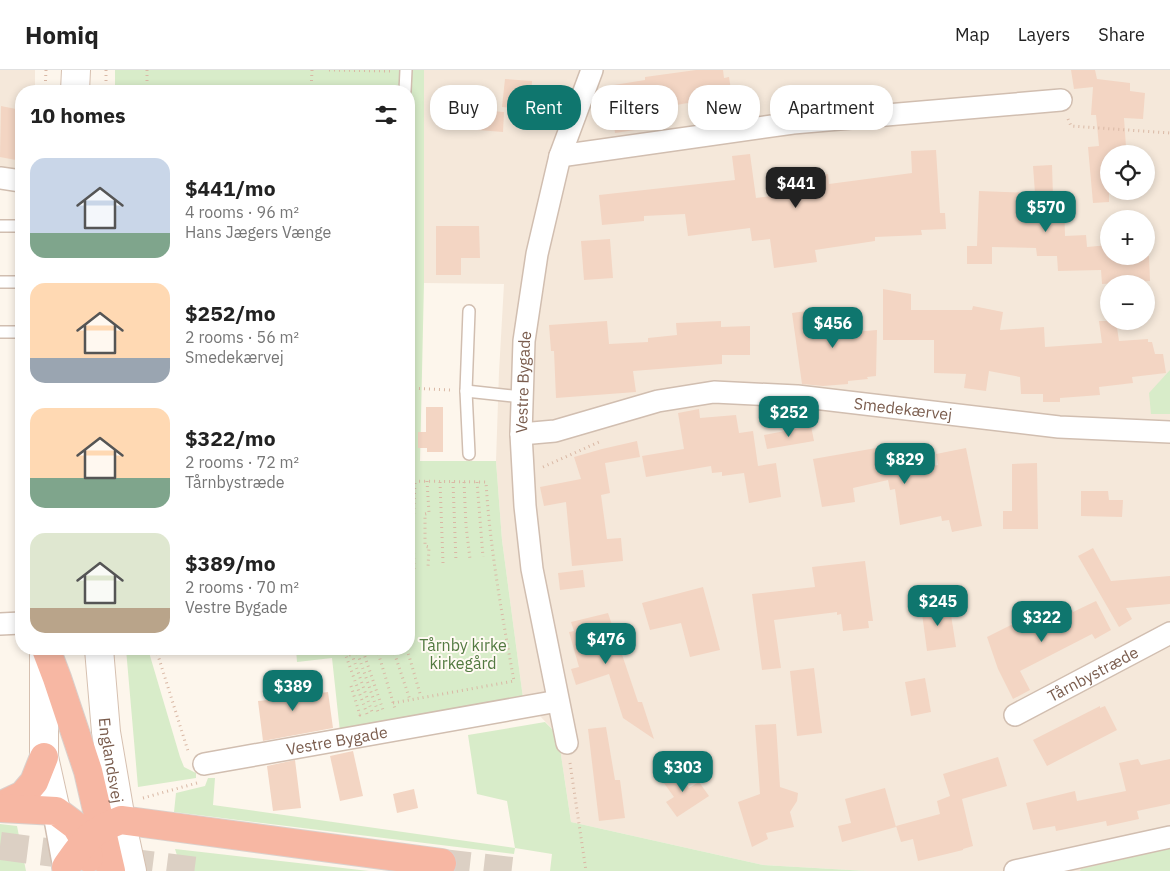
<!DOCTYPE html>
<meta charset="utf-8">
<style>
body{margin:0;font-family:"IBM Plex Sans",sans-serif;background:#f2f2f2;color:#222;height:100vh;display:flex;flex-direction:column;font-size:19px;white-space:nowrap}
*{box-sizing:border-box;margin:0}
p{font-size:16px;color:#767676}
.icon{flex:none;width:28px;height:28px;fill:none;stroke:currentColor;stroke-width:2;stroke-linecap:round;stroke-linejoin:round}
.map{position:relative;flex:1;overflow:hidden}
.panel{position:absolute;left:15px;top:15px;width:400px;height:570px;display:flex;flex-direction:column;background:#fff;border-radius:20px;box-shadow:0 2px 8px #0003}
.panel>*{flex:none}
.guide{position:absolute;left:430px;top:15px;width:475px;height:45px;display:flex;gap:10px}
.buttons{position:absolute;left:1100px;top:75px;display:grid;gap:10px}
.buttons a{display:grid;place-items:center;width:55px;height:55px;border-radius:50%;background:#fff;box-shadow:0 2px 8px #0003;font-size:25px}
.price{position:absolute;translate:-50% -42px;padding:0 11px;border-radius:10px;background:#0f766e;color:#fff;font-size:16px;line-height:32px;filter:drop-shadow(0 1px 2px #0008)}
.price::after{content:'';position:absolute;left:50%;top:30px;width:15px;height:11px;margin-left:-8px;background:inherit;clip-path:polygon(0 0,100% 0,50% 100%)}
.price.on{background:#222;color:#fff}
ul{padding:0;list-style:none}
li{display:flex;align-items:center;gap:15px;height:125px;padding:0 15px}
li span{display:grid;place-items:center;flex:none;width:140px;height:100px;border-radius:15px;color:#555}
li>.icon{margin-inline-start:auto}
span .icon{width:60px;height:60px;fill:#fffc;stroke-width:1}
li b{font-size:21px}
h2{display:flex;justify-content:space-between;align-items:center;height:60px;padding:0 15px;font-size:21px}
.tag{padding:0 18px;border-radius:20px;background:#fff;box-shadow:0 2px 8px #0003;font-size:18px;line-height:45px}
.tag.on{background:#0f766e;color:#fff}
header{display:flex;align-items:center;gap:30px;box-sizing:border-box;height:70px;padding:0 25px;background:#fff;border-bottom:1px solid #e0e0e0}
header strong{font-size:24px}
nav{display:flex;gap:28px;margin-inline-start:auto;font-size:18px}
.map>svg:first-child{display:block}
</style>
<header>
<strong>Homiq</strong>
<nav><a>Map</a><a>Layers</a><a>Share</a></nav>
</header>
<div class="map">
<svg width="1170" height="801" viewBox="0 0 1170 801">
<rect width="100%" height="100%" fill="#fdf6ec"/>
<g fill="#f5e8da" fill-rule="evenodd">
<polygon points="0,0 35,0 35,21 21,21 21,103 0,99"/>
<path d="M424,0h746v801h-303l-104,-6 -192,-43 -13,-87 -35,-37 -21,-158 -6,-79 3,-89 5,-88 -80,-1zM1109,84h37v37h-37zM1109,149h37v37h-37zM1109,214h37v37h-37z"/>
</g>
<g fill="#d8ecc9">
<polygon points="115,0 424,0 424,213 420,391 496,391 502,470 523,628 340,662 332,588 297,592 296,579 409,579 409,21 115,21"/>
<polygon points="1170,300 1170,344 1151,344 1149,323"/>
<polygon points="126,579 148,579 180,687 184,697 196,703 196,708 138,717"/>
<polygon points="545,652 558,665 571,752 763,795 867,801 550,801 552,784 515,778 514,784 174,742 176,723 205,716 208,708 215,708 213,735 515,778 507,731 477,724 468,665"/>
<polygon points="0,754 17,756 26,801 0,801"/>
<polygon points="1170,778 1170,801 1080,801 1081,799"/>
<polygon points="175,779 369,801 182,801"/>
</g>
<g fill="#f3d5c3">
<polygon points="696,0 723,0 724,8 729,7 733,33 689,39 688,33 647,40 647,43 633,45 635,60 615,63 613,47 619,46 614,15 645,10 645,7"/>
<polygon points="1071,0 1095,0 1097,9 1130,13 1130,21 1145,23 1143,49 1124,48 1126,77 1115,78 1116,84 1109,84 1109,132 1093,133 1088,77 1099,76 1096,45 1091,45 1093,17 1074,19"/>
<polygon points="505,9 532,11 530,40 502,37"/>
<polygon points="1,36 21,40 21,91 0,87"/>
<polygon points="479,40 504,42 503,62 478,60"/>
<polygon points="936,80 940,143 945,143 946,159 921,160 922,165 875,167 875,171 815,180 817,192 774,198 770,169 752,171 750,158 688,166 685,144 644,146 644,151 602,155 599,125 735,110 732,86 750,84 756,128 803,122 803,118 805,118 803,108 828,104 829,114 912,103 911,81"/>
<polygon points="1052,95 1053,127 1064,127 1065,166 1086,165 1087,177 1109,175 1109,186 1149,186 1150,211 1102,214 1101,200 1058,201 1057,186 1037,186 1036,178 992,177 992,194 967,194 967,176 977,176 979,121 1035,123 1033,96"/>
<polygon points="436,156 479,156 480,188 461,188 461,205 436,205"/>
<polygon points="610,169 613,208 584,210 581,171"/>
<polygon points="883,219 911,224 911,240 972,240 973,236 1003,242 1000,260 1044,257 1045,277 1102,273 1099,251 1116,251 1119,271 1148,269 1148,272 1152,272 1155,284 1163,284 1166,303 1132,307 1133,313 1099,317 1100,325 1060,328 1060,332 1043,332 1043,324 1021,324 1020,307 989,301 986,321 964,318 966,304 934,303 934,270 883,270"/>
<polygon points="836,237 838,249 851,247 854,262 877,260 876,306 867,307 868,309 848,311 848,314 823,316 802,314 792,243"/>
<polygon points="607,251 609,274 648,272 648,268 677,265 676,253 721,251 721,257 750,256 750,285 722,285 722,294 633,301 636,322 556,328 554,281 551,281 549,255"/>
<polygon points="426,337 443,337 443,382 427,382 427,378 418,378 418,362 426,362"/>
<polygon points="699,339 700,348 736,345 739,363 753,361 758,396 776,393 781,427 749,433 744,403 722,406 722,402 712,403 711,396 646,407 642,386 684,379 678,343"/>
<polygon points="811,356 814,371 767,379 764,365"/>
<polygon points="637,371 640,387 605,393 610,423 601,425 607,469 621,468 623,491 572,496 566,432 544,436 540,417 581,409 574,387 602,379"/>
<polygon points="882,377 884,387 900,384 904,401 938,395 936,384 966,378 982,456 952,462 949,450 942,451 941,446 900,455 895,419 890,420 888,410 853,418 855,432 822,437 813,389"/>
<polygon points="1037,393 1038,459 1003,459 1003,441 1012,441 1012,394"/>
<polygon points="1081,421 1108,421 1109,430 1123,430 1122,447 1081,446"/>
<polygon points="1093,478 1111,511 1170,506 1170,534 1126,538 1132,549 1119,557 1078,486"/>
<polygon points="865,491 873,551 868,551 869,558 843,561 841,544 837,545 837,542 774,550 781,598 762,600 752,524 815,517 812,497"/>
<polygon points="583,500 585,517 560,520 558,503"/>
<polygon points="703,517 720,580 690,587 681,553 650,560 642,533"/>
<polygon points="1096,531 1111,560 1095,569 1092,564 1020,601 1030,620 1013,629 998,599 987,567 1025,548 1032,561 1072,540 1073,542"/>
<polygon points="949,532 956,577 927,581 921,536"/>
<polygon points="608,543 638,632 642,632 654,669 623,648 609,604 576,615 571,599 579,597 569,562 574,561 571,552"/>
<polygon points="814,598 822,663 797,666 790,601"/>
<polygon points="287,608 290,627 328,622 333,658 263,671 258,631 268,630 265,611"/>
<polygon points="925,608 931,642 911,646 905,612"/>
<polygon points="1100,636 1100,638 1105,636 1117,660 1047,696 1033,670"/>
<polygon points="776,654 780,717 798,723 797,731 790,742 794,757 766,763 768,769 752,777 738,732 760,724 755,655"/>
<polygon points="606,657 615,710 620,710 625,748 599,751 588,659"/>
<polygon points="353,681 363,726 340,731 330,686"/>
<polygon points="998,687 1007,716 962,729 973,776 963,779 963,780 918,791 913,769 901,772 896,756 940,744 937,731 950,726 943,704"/>
<polygon points="1138,689 1141,695 1170,689 1170,734 1137,741 1139,749 1107,756 1106,751 1056,761 1055,756 1033,760 1026,733 1075,721 1077,731 1126,721 1119,693"/>
<polygon points="295,690 301,738 273,741 267,696"/>
<polygon points="675,699 689,718 699,712 709,726 677,747 666,732 674,727 661,709"/>
<polygon points="885,718 896,757 842,772 838,756 851,753 845,729"/>
<polygon points="414,719 418,738 397,743 393,724"/>
</g>
<g fill="none" stroke-linecap="round" stroke-linejoin="round">
<g stroke="#dcd0c4" stroke-width="28" stroke-dasharray="28 14" stroke-linecap="butt">
<polyline points="0,776 197,801"/>
<polyline points="442,793 512,801"/>
</g>
<defs>
<g id="service">
<polyline points="405,21 406,0"/>
<polyline points="0,156 21,156"/>
<polyline points="0,212 21,212"/>
<polyline points="0,262 20,262"/>
<polyline points="466,321 522,327"/>
<polyline points="469,384 466,321 469,241"/>
</g>
<g id="minor">
<polyline points="560,86 793,53 1061,30"/>
<polyline points="0,108 21,111"/>
<path id="s1" d="M521,364l34,-3 103,-30 56,-9 83,4 262,31 111,5"/>
<polyline points="0,554 21,553"/>
<path id="s2" d="M1015,645l155,-82"/>
<path id="s3" d="M567,673l-35,-174 -7,-63 -4,-72 3,-93 13,-87 23,-98 32,-86"/>
<path id="s4" d="M204,694l354,-63"/>
<polyline points="1015,801 1170,767"/>
</g>
<polyline id="tertiary" points="56,741 67,801"/>
<g id="secondary">
<polyline points="75,21 76,0"/>
<polyline points="44,579 44,687 56,741"/>
<path id="s5" d="M99,579l7,83 15,88 11,51"/>
</g>
<g id="motorway">
<polyline points="46,579 57,608 88,701 111,801"/>
<polyline points="0,736 23,725 34,712 44,687"/>
<polyline points="0,738 56,741 76,756 85,771 89,788"/>
<path d="M66,797c19,-27 23,-35 55,-47l321,43"/>
</g>
</defs>
<use href="#service" stroke="#d1beb0" stroke-width="14"/>
<use href="#minor" stroke="#d1beb0" stroke-width="24"/>
<use href="#tertiary" stroke="#d1beb0" stroke-width="29"/>
<use href="#secondary" stroke="#d6c0b0" stroke-width="30"/>
<use href="#motorway" stroke="#dad1cd" stroke-width="30"/>
<g stroke="#d9b8a5" stroke-width="3" stroke-dasharray="1 4" stroke-linecap="butt">
<polyline points="329,0 390,1"/>
<polyline points="311,20 390,20"/>
<polyline points="45,21 46,0"/>
<polyline points="106,21 106,0"/>
<polyline points="119,21 130,21"/>
<polyline points="130,21 147,21"/>
<polyline points="147,21 147,0"/>
<polyline points="311,21 312,0"/>
<polyline points="1068,49 1071,56 1170,63"/>
<polyline points="409,318 450,320"/>
<polyline points="543,397 599,372"/>
<polyline points="427,411 429,443 425,444 425,476 429,477 428,498"/>
<polyline points="440,412 443,493"/>
<polyline points="453,412 456,492"/>
<polyline points="464,412 466,456 470,489"/>
<polyline points="477,412 483,487"/>
<polyline points="414,499 413,460 415,411"/>
<polyline points="156,579 188,681"/>
<polyline points="350,579 372,642"/>
<polyline points="356,579 378,642"/>
<polyline points="377,579 395,639"/>
<polyline points="393,579 410,630"/>
<polyline points="407,579 421,627"/>
<polyline points="351,616 360,645 362,644"/>
<path d="M393,633l121,-22c-12,-66 -24,-132 -28,-199l-77,-1"/>
<polyline points="367,644 346,586 363,581 383,640"/>
<polyline points="570,693 586,801"/>
<polyline points="143,728 197,713"/>
</g>
<use href="#service" stroke="#fff" stroke-width="11"/>
<use href="#minor" stroke="#fff" stroke-width="21"/>
<use href="#tertiary" stroke="#fff" stroke-width="26"/>
<use href="#secondary" stroke="#fff" stroke-width="28"/>
<use href="#motorway" stroke="#f7b7a3" stroke-width="28"/>
</g>
<g text-anchor="middle" dominant-baseline="central" stroke-width="4" stroke-linejoin="round" paint-order="stroke">
<g font-size="16" fill="#7a5c4d" stroke="#fffaf3">
<text stroke="none"><textPath href="#s3" startOffset="365">Vestre Bygade</textPath></text>
<text stroke="none"><textPath href="#s1" startOffset="388">Smedekærvej</textPath></text>
<text stroke="none"><textPath href="#s2" startOffset="88">Tårnbystræde</textPath></text>
<text stroke="none"><textPath href="#s4" startOffset="135">Vestre Bygade</textPath></text>
<text stroke="none"><textPath href="#s5" startOffset="112">Englandsvej</textPath></text>
</g>
<g font-size="16" fill="#537a41" stroke="#fffaf3">
<text x="463" y="575">Tårnby kirke<tspan x="463" dy="18">kirkegård</tspan></text>
</g>
</g>
</svg>
<div class="buttons">
<a><svg class="icon" aria-label="locate" viewBox="0 0 24 24"><circle cx="12" cy="12" r="6"/><path d="M12 2v4M12 18v4M2 12h4M18 12h4"/></svg></a>
<a>+</a>
<a>−</a>
</div>
<b class="price on" style="left:796px;top:139px">$441</b>
<b class="price" style="left:1046px;top:163px">$570</b>
<b class="price" style="left:833px;top:279px">$456</b>
<b class="price" style="left:789px;top:368px">$252</b>
<b class="price" style="left:905px;top:415px">$829</b>
<b class="price" style="left:938px;top:557px">$245</b>
<b class="price" style="left:1042px;top:573px">$322</b>
<b class="price" style="left:606px;top:595px">$476</b>
<b class="price" style="left:293px;top:642px">$389</b>
<b class="price" style="left:683px;top:723px">$303</b>
<div class="guide">
<a class="tag">Buy</a>
<a class="tag on">Rent</a>
<a class="tag">Filters</a>
<a class="tag">New</a>
<a class="tag">Apartment</a>
</div>
<section class="panel">
<h2>10 homes<svg class="icon" aria-label="filters" viewBox="0 0 24 24"><path d="M4 7h16M4 17h16"/><circle cx="9" cy="7" r="2"/><circle cx="15" cy="17" r="2"/></svg></h2>
<ul>
<li><span style="background:linear-gradient(#c9d6e8 75%,#7fa58c 0)"><svg class="icon" aria-label="home" viewBox="0 0 24 24"><path d="M3 11l9-7 9 7M6 9v11h12V9"/></svg></span><div><b>$441/mo</b><p>4 rooms · 96 m²</p><p>Hans Jægers Vænge</p></div></li>
<li><span style="background:linear-gradient(#ffd9b3 75%,#9aa5b1 0)"><svg class="icon" aria-label="home" viewBox="0 0 24 24"><path d="M3 11l9-7 9 7M6 9v11h12V9"/></svg></span><div><b>$252/mo</b><p>2 rooms · 56 m²</p><p>Smedekærvej</p></div></li>
<li><span style="background:linear-gradient(#ffd9b3 70%,#7fa58c 0)"><svg class="icon" aria-label="home" viewBox="0 0 24 24"><path d="M3 11l9-7 9 7M6 9v11h12V9"/></svg></span><div><b>$322/mo</b><p>2 rooms · 72 m²</p><p>Tårnbystræde</p></div></li>
<li><span style="background:linear-gradient(#dfe7d0 75%,#b9a48a 0)"><svg class="icon" aria-label="home" viewBox="0 0 24 24"><path d="M3 11l9-7 9 7M6 9v11h12V9"/></svg></span><div><b>$389/mo</b><p>2 rooms · 70 m²</p><p>Vestre Bygade</p></div></li>
</ul>
</section>
</div>
